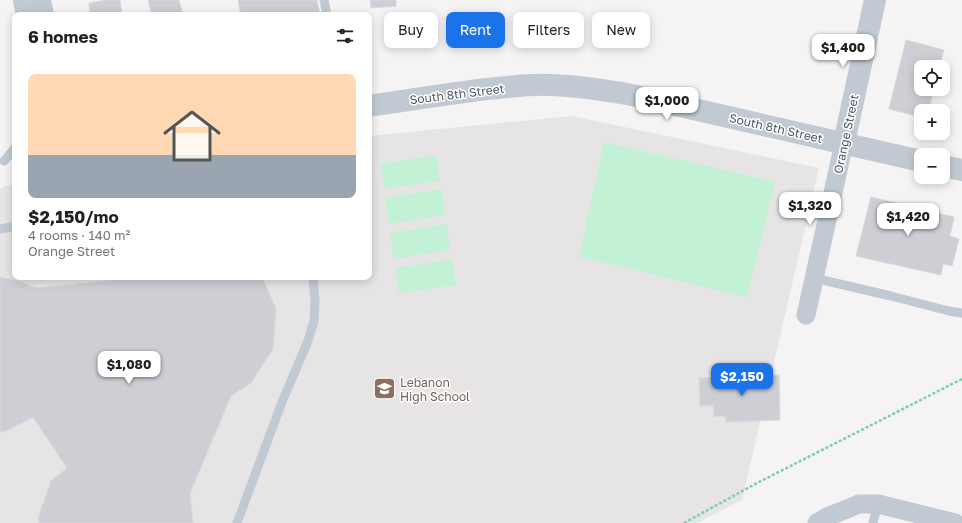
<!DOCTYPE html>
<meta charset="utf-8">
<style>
body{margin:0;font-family:"Golos Text",sans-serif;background:#f6f6f6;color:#202124;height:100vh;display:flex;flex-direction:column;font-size:15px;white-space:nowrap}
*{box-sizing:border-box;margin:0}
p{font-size:13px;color:#757577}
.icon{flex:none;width:22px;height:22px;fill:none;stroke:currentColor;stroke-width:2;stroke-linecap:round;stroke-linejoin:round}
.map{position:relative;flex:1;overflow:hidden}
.sheet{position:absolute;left:12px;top:12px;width:360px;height:268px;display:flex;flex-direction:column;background:#fff;border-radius:8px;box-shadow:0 2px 10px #0003}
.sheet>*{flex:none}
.top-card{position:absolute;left:384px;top:12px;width:380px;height:36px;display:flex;gap:8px}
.buttons{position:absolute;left:914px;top:60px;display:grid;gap:8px}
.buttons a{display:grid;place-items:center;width:36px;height:36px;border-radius:8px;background:#fff;box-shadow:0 2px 10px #0003;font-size:20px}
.price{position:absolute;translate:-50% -34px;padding:0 9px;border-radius:8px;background:#fff;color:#222;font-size:13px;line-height:26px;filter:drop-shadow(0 1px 2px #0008)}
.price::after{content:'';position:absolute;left:50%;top:24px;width:12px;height:9px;margin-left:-6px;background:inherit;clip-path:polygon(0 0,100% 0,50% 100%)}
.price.on{background:#1a73e8;color:#fff}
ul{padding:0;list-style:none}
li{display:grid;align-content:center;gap:8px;height:212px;padding:0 16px}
li span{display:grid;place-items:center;height:124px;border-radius:8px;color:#555}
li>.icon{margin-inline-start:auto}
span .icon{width:72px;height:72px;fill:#fffc;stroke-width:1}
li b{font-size:17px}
h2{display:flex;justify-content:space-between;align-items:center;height:48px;padding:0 16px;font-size:17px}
.pill{padding:0 14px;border-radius:8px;background:#fff;box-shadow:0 2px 10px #0003;font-size:14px;line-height:36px}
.pill.on{background:#1a73e8;color:#fff}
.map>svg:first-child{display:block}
</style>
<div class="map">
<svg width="962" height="523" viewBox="0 0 962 523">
<rect width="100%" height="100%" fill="#f5f3f3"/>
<polygon fill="#e6e4e5" points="572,116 819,168 742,500 697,523 0,523 0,189 5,186 15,184 15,277 369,277 369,136"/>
<g fill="#c3f1d5">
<polygon points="604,142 775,182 747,297 579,257"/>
<polygon points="437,155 440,181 384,189 380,164"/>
<polygon points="442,189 445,215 389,224 385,198"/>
<polygon points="447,224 450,250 394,259 390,233"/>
<polygon points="452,259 456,285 399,293 395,268"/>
</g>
<g fill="#cdcfd5" stroke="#d7d9de">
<polygon points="106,0 120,0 122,15 90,15 89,3"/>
<polygon points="148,0 179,0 183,15 152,15"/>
<polygon points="238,0 317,0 320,15 241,15"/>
<polygon points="370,0 396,0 396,6 371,8"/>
<polygon points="906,40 944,50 939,67 921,67 921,89 934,89 928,111 921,111 921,117 889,109"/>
<polygon points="871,197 954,217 950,236 959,239 952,266 943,264 941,275 856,256"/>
<polygon points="0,277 21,282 36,288 134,278 135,277 262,277 276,309 273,349 251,383 231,396 190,493 193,523 39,523 38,518 51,481 67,468 33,417 6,431 0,432"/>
<polygon points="779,375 780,420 726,422 725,416 714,417 713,405 700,406 699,378"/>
</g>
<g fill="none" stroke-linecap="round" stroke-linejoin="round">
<polyline stroke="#7ad0a6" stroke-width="2.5" stroke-dasharray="3 2" stroke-linecap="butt" points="684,523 757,483 962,379"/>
<g stroke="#c1cad2" stroke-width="9">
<polyline points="324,0 327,15"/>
<polyline points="4,161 15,148"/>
<polyline points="0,229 15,226"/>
<polyline points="814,278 891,296 949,311 962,313"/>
<polyline points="237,523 282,402 308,341 314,321 315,301 313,277"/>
<polyline points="873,523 878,504"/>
</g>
<g stroke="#c1cad2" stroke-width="19">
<polyline points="806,315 844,143"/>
<polyline points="817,523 827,517 859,504 878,504 955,523"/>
</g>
<g stroke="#c1cad2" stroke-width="22">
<polyline points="24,0 27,15"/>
<polyline points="40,0 43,15"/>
<path d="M369,106c39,-6 78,-12 118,-17 21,-2 42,-5 64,-4 27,1 54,5 81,10l289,66"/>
<polyline points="844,143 875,0"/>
<polyline points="943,166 962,170"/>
</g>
</g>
<defs>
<symbol id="school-square" viewBox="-11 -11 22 22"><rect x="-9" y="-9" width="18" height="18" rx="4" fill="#8d6e63" stroke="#fff"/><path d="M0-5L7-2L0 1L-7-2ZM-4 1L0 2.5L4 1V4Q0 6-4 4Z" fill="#fff"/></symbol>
</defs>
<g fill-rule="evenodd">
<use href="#school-square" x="372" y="376" width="25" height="25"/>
</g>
<g text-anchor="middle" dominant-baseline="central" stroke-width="3" stroke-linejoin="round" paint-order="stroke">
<g font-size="12" fill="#4a5661" stroke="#fff">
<text transform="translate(457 94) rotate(-7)">South 8th Street</text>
<text transform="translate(776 128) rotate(13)">South 8th Street</text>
<text transform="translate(846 134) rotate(-78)">Orange Street</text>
</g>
<g font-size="12" fill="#785e54" stroke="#fff" text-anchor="start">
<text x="400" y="382">Lebanon<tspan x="400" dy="14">High School</tspan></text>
</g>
</g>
</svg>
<div class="buttons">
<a><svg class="icon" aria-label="locate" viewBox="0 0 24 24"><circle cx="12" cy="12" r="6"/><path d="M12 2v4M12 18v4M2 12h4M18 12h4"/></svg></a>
<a>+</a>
<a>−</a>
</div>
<b class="price" style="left:843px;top:68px">$1,400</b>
<b class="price" style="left:667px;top:121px">$1,000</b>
<b class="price" style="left:810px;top:226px">$1,320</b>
<b class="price" style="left:908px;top:237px">$1,420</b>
<b class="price" style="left:129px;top:385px">$1,080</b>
<b class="price on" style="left:742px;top:397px">$2,150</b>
<div class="top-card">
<a class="pill">Buy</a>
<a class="pill on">Rent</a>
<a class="pill">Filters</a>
<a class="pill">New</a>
</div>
<section class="sheet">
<h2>6 homes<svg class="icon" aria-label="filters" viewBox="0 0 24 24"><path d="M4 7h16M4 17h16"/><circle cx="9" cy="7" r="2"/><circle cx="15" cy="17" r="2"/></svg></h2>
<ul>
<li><span style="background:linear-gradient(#ffd9b3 65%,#9aa5b1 0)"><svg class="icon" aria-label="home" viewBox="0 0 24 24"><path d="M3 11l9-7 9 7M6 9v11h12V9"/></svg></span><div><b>$2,150/mo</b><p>4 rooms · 140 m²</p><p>Orange Street</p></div></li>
</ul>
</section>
</div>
